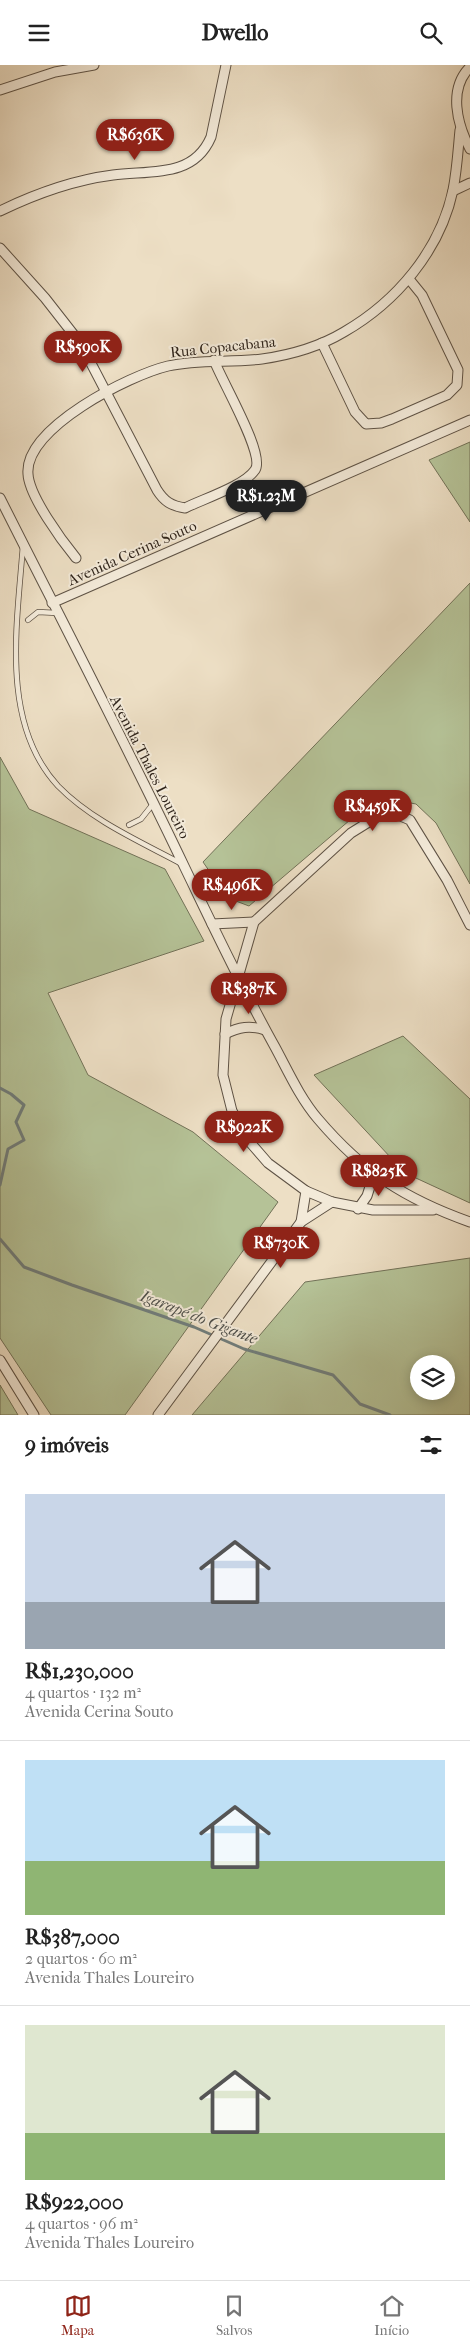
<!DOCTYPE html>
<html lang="pt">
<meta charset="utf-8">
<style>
body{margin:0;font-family:"IM FELL French Canon",serif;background:#f6f6f6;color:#222;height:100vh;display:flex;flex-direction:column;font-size:19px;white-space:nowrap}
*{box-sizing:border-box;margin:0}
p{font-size:16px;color:#767676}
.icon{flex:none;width:28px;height:28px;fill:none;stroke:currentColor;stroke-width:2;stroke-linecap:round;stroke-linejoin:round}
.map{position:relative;height:1350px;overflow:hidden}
.drawer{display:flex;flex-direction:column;background:#fff;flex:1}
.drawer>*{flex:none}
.buttons{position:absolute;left:410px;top:1290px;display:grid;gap:10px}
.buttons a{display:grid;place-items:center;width:45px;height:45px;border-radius:50%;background:#fff;box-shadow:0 2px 12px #0003;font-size:25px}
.price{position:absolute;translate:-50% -42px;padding:0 11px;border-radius:18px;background:#8f2418;color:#fff;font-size:16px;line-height:32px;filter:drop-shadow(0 1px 2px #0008)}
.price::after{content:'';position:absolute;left:50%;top:30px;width:15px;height:11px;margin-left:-8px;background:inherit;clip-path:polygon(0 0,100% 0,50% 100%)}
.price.selected{background:#222;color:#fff}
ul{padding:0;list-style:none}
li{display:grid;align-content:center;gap:10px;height:265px;padding:0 25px}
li+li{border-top:1px solid #e0e0e0}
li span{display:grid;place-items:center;height:155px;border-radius:0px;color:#555}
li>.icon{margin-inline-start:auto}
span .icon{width:90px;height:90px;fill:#fffc;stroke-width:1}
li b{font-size:21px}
h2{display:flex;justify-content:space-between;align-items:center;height:60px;padding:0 25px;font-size:21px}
header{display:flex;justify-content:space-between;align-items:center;height:65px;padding:0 25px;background:#fff;font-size:22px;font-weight:800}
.tab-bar{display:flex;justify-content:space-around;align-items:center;height:70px;border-top:1px solid #e0e0e0;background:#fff;font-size:14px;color:#767676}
.tab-bar a{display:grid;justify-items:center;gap:2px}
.tab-bar .selected{color:#8f2418}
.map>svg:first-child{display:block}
</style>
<header><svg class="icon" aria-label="menu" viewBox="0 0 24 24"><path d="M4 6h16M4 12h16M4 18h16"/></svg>Dwello<svg class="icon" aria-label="search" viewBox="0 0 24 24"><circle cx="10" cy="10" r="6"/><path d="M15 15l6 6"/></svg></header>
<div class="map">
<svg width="470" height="1350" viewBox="0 0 470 1350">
<rect width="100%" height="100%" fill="#eddfc5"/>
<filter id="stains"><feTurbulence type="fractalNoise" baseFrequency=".004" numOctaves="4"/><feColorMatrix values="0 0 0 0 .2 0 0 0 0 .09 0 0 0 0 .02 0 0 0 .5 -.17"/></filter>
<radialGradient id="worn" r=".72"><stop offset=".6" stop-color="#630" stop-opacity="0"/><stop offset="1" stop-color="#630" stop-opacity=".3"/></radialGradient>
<g fill="#b5c297" stroke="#727258" fill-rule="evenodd">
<polygon points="470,377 470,457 429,395"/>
<polygon points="470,518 470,819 436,758 416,739 377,732 249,841 228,833 203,797"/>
<polygon points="0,692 29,744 165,804 204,876 48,928 88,1010 193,1067 278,1137 125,1350 51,1350 0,1273"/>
<polygon points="403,971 470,1034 470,1138 405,1108 314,1010"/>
<path d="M470,1193v157h-278l113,-133zM419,1299h27v27h-27z"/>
<polygon points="0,1320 18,1350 0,1350"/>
</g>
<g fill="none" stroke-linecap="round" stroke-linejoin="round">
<g stroke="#717e7c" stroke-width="3">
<polyline points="0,1023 11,1029 24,1040 16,1057 24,1075 8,1084 0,1120"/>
<polyline points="0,1174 24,1202 72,1220 194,1262 244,1284 333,1310 360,1339 390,1350"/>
</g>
<defs>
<g id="lane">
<path d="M23,480c-6,80 -23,178 35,241 33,34 81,55 122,77"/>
<polyline points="28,555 38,547 57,548"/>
<polyline points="129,760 141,754 153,739"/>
</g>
<g id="street">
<path d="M470,2c-22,22 -13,57 0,82"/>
<polyline points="0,25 55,7 94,0"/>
<polyline points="453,126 470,118"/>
<path d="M0,146c35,-17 74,-31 113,-36 21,-3 46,-1 66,-8 15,-5 26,-16 32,-30l15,-72"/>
<path d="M0,183l45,50 36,46 76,146c7,11 14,16 28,18 18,-9 59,-22 70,-38 11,-15 -34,-90 -41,-110"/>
<polyline points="322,278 355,347 366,359 381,358 392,354 447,330 457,320 458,305 422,230 409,214"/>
<path d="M0,433c62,123 126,246 185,370 29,60 57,120 90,179 13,24 25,51 43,72 45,53 87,80 152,103"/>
<path d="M76,493c-14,-17 -47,-62 -48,-84 -4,-46 102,-99 140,-108 31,-7 62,-3 94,-7 28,-4 57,-12 82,-27 52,-30 96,-81 109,-142 4,-20 5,-40 7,-60"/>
<polyline points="52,538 470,355"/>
<polyline points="212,859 254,857"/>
<path d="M225,969c14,-7 25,-9 40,-4"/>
<polyline points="358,1144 367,1131 374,1109"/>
<polyline points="433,1145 373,1145 332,1137 306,1126 268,1098 248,1075 232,1046 223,1010 226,954 254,857 351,768 380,750 396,749 410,755 447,815 470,860"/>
<polyline points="301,1157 306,1126"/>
<polyline points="0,1295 34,1350"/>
<polyline points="158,1350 301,1157 332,1137"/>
</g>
</defs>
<use href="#lane" stroke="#5e5245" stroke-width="6"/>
<use href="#street" stroke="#5e5245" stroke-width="11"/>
<use href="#lane" stroke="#f3ead9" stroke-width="4.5"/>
<use href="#street" stroke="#f3ead9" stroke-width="9"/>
</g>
<g text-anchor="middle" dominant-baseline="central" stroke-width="4" stroke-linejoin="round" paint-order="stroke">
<g font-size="15" fill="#2e231a" stroke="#f3ead9">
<text transform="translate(223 282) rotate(-6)">Rua Copacabana</text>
<text transform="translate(132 488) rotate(-24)">Avenida Cerina Souto</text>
<text transform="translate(150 702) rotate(63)">Avenida Thales Loureiro</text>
</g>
<g font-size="16" font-style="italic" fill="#4f504b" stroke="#f3ead9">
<text transform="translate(199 1252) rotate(21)">Igarapé do Gigante</text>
</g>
</g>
<rect width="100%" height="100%" filter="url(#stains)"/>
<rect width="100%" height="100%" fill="url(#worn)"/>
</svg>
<div class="buttons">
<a><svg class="icon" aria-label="layers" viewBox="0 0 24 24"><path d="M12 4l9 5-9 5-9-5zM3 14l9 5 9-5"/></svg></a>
</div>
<b class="price" style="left:135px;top:96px">R$636K</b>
<b class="price" style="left:83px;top:308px">R$590K</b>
<b class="price selected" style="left:266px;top:457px">R$1.23M</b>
<b class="price" style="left:373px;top:767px">R$459K</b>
<b class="price" style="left:232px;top:846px">R$496K</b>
<b class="price" style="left:249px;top:950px">R$387K</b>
<b class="price" style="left:244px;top:1088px">R$922K</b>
<b class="price" style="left:379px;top:1132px">R$825K</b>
<b class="price" style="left:281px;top:1204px">R$730K</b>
</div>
<section class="drawer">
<h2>9 imóveis<svg class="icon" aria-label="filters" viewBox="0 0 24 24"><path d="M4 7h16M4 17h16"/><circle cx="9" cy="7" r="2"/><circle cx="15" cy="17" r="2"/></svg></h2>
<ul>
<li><span style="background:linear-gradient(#c9d6e8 70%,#9aa5b1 0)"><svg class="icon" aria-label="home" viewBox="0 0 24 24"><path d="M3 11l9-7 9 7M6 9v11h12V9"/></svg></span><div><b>R$1,230,000</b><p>4 quartos · 132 m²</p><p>Avenida Cerina Souto</p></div></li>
<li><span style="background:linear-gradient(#bfe0f5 65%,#8fb573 0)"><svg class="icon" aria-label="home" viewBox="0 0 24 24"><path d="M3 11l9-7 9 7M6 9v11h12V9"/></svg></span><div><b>R$387,000</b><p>2 quartos · 60 m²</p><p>Avenida Thales Loureiro</p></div></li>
<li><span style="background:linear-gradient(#dfe7d0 70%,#8fb573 0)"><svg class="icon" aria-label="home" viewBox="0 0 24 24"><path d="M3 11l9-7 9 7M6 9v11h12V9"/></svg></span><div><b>R$922,000</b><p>4 quartos · 96 m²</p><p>Avenida Thales Loureiro</p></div></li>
</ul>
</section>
<nav class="tab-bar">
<a class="selected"><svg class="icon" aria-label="map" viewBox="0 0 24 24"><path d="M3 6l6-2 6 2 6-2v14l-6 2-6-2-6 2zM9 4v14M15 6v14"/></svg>Mapa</a>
<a><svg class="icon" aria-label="saved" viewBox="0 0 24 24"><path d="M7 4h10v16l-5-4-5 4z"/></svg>Salvos</a>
<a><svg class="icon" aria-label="home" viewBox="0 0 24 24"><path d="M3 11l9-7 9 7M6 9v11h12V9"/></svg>Início</a>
</nav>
